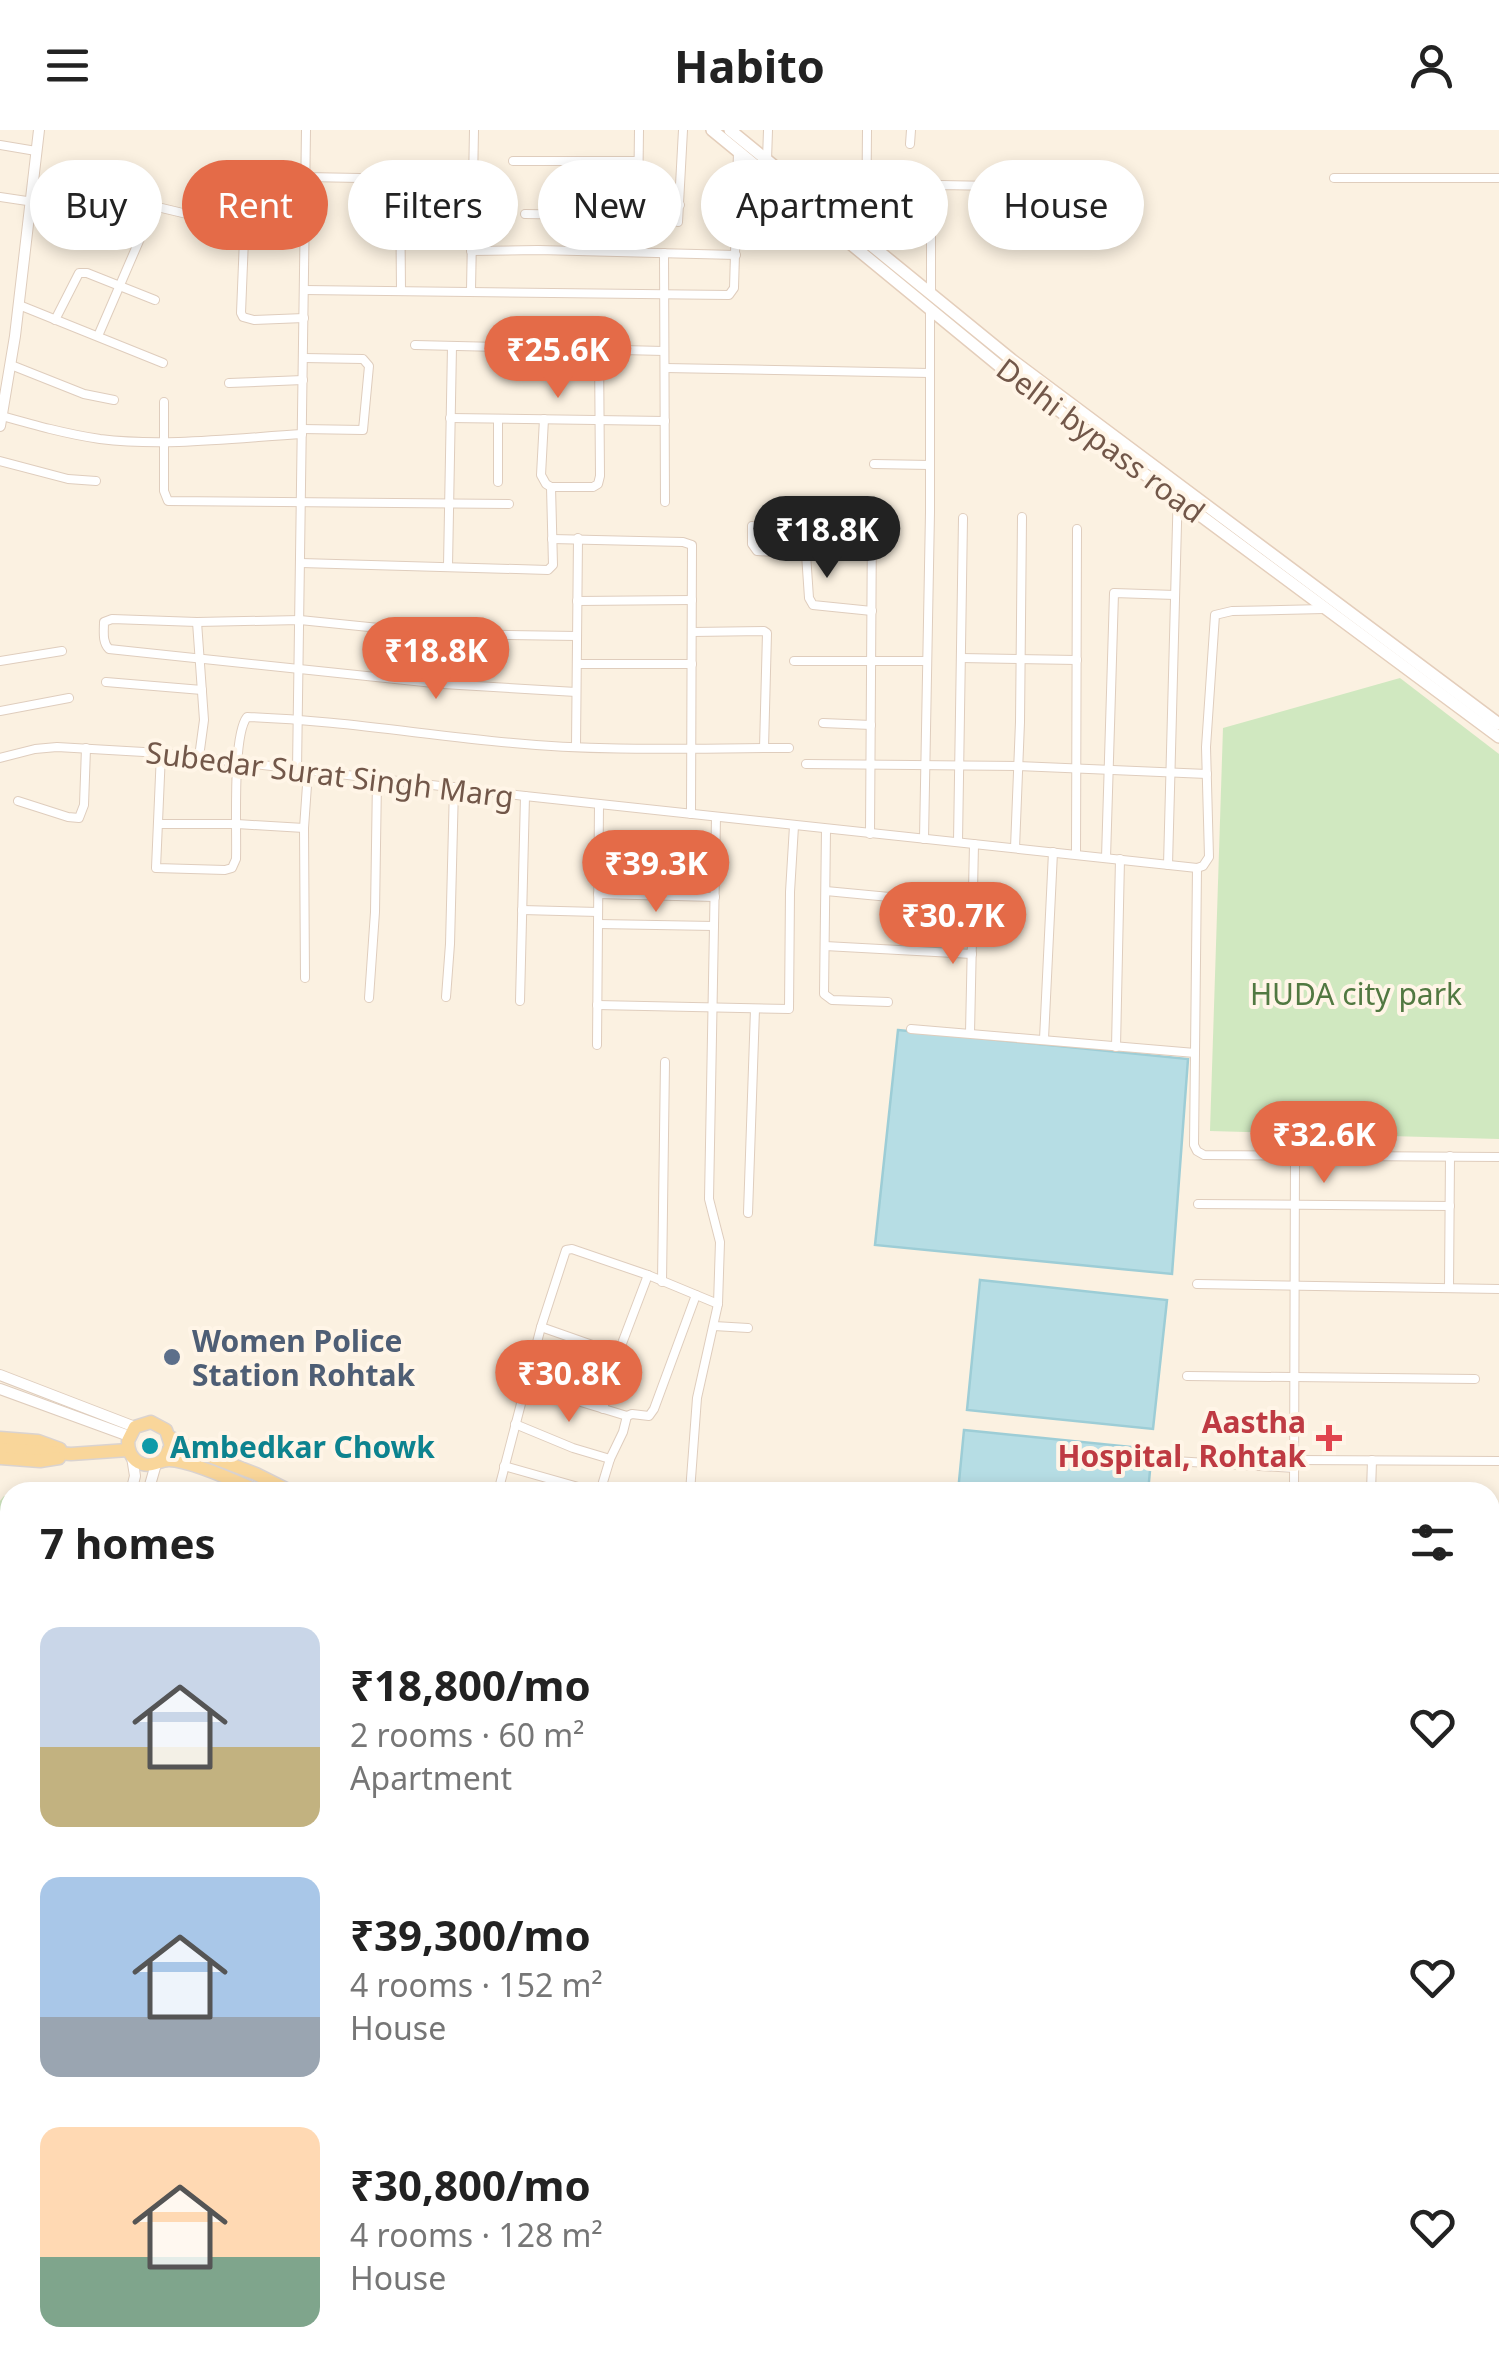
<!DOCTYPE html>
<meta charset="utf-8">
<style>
body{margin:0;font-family:"Noto Sans",sans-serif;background:#f6f6f6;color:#222;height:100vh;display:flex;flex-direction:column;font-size:38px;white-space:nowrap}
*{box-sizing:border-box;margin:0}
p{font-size:32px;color:#767676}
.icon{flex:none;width:55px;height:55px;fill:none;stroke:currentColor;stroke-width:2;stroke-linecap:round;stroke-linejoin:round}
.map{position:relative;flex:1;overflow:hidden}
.panel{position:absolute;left:0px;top:1352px;width:1500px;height:892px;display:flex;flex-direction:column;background:#fff;border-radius:30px 30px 0 0;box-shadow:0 5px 15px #0003}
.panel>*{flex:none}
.banner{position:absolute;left:30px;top:30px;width:1440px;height:90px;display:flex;gap:20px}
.price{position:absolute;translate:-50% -85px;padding:0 22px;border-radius:35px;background:#e46b48;color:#fff;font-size:32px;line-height:65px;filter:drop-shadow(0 2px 5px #0008)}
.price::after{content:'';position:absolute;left:50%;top:60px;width:30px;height:22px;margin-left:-15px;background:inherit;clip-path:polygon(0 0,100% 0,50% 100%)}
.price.active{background:#222;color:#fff}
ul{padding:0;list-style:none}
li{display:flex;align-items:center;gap:30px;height:250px;padding:0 40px}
li span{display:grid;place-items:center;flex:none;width:280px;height:200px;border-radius:20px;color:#555}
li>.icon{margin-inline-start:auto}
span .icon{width:120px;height:120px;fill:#fffc;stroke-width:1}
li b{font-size:42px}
h2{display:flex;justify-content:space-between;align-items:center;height:120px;padding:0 40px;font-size:42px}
.chip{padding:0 35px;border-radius:45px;background:#fff;box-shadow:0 5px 15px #0003;font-size:35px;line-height:90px}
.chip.active{background:#e46b48;color:#fff}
header{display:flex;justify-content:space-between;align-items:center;height:130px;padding:0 40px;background:#fff;font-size:45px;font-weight:700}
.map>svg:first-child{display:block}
</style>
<header><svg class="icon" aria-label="menu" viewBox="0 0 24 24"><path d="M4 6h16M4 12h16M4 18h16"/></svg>Habito<svg class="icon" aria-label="person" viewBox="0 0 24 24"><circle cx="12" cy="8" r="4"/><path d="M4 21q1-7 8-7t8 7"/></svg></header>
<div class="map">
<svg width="1499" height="2243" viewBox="0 0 1499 2243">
<rect width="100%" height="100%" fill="#fbf1e1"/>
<g fill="#d0e8c0">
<polygon points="1400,548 1499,624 1499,1009 1210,1001 1223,598"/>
<polygon points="4,1366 10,1367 10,1587 0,1583 0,1371"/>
</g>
<g fill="#b6dde4" stroke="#9dcdd6" stroke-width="2.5">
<polygon points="898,900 1188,929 1172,1144 875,1115"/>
<polygon points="980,1150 1167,1170 1153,1299 967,1280"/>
<polygon points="964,1300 1152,1319 1148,1362 958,1362"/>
</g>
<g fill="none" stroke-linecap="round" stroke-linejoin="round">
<defs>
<g id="minor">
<polyline points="910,14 911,0"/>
<polyline points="0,15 36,21"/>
<polyline points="767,30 768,0"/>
<polyline points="513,31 638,31"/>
<polyline points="246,42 305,47 472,50"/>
<polyline points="1334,48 1499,48"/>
<polyline points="400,49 401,160"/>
<polyline points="0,67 127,86 131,85 137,76 145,74 237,96 241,98 244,109 241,183 243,187 254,190 304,188"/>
<polyline points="638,74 680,75"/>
<polyline points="525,84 634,86 638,79 639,0"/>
<polyline points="678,92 683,0"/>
<polyline points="866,112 867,0"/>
<polyline points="471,121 538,120 736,125"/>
<polyline points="664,123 665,372"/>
<polyline points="304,160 729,165 734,158 738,22"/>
<polyline points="471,160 474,0"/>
<polyline points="931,164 931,59 934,56 940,55 997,56"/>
<polyline points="19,175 163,233"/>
<polyline points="55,190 79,143 87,143 155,170"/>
<polyline points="98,206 142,104"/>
<polyline points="415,215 664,221"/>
<polyline points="11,235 84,264 114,270"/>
<polyline points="665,238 930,243"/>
<polyline points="229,253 303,250"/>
<polyline points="164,272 164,361 168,371 509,374"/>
<path d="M2,286c32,9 64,18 98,23 66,8 136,-1 202,-5"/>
<polyline points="450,288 665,291"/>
<polyline points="498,289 498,352"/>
<polyline points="544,289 541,345 546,354 551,357 593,357 598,354 600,346 599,219"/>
<polyline points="302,299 363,300 369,236 363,229 304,228"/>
<polyline points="0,331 68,349 96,351"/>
<polyline points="874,334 930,335"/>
<polyline points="752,396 752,414 757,421 806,424"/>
<polyline points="552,409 683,412 692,415 691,684"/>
<polyline points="301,433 548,440 553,435 551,357"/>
<polyline points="448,436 452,216"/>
<polyline points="577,471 692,470"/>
<polyline points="872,481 813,475 809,468 806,424 872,424"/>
<polyline points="197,492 204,590 199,627"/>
<polyline points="692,502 764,501 767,503 764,618"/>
<polyline points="961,528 1077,530"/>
<polyline points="0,531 62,521"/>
<polyline points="794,531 927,531"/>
<polyline points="577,534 692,534"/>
<polyline points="106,552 202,560"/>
<path d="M576,562l-133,-8 -334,-35c-7,-7 -5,-18 -5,-27l8,-3 85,3 103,-2 138,14 139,2"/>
<polyline points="0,581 69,568"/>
<polyline points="823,593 871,595"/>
<polyline points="576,616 578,408"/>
<path d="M161,623l-5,115 69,2 7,-2 4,-9c1,-28 -4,-123 11,-142 89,3 177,18 266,26 91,9 185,5 276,5"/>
<polyline points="0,628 35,619 57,617 161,623 525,666 1197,738"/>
<polyline points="806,634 1018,636 1207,644"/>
<polyline points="297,640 306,0"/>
<polyline points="18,671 68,687 79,688 84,675 86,618"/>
<polyline points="158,694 237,694 304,698"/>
<polyline points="826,699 824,864 832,870 888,872"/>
<polyline points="870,704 872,386"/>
<polyline points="924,709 930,382 930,178"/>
<polyline points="958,712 963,388"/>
<polyline points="1015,718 1020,592 1022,387"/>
<polyline points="1076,724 1077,399"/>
<polyline points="1106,728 1114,463 1175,465"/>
<polyline points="1168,735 1178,356"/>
<polyline points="826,761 900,768 971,770"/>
<polyline points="598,764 715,767"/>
<polyline points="522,780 598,782"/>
<polyline points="598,794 714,796"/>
<polyline points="825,816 972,824"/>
<polyline points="305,848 304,698 308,641"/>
<polyline points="446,867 450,814 454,657"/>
<polyline points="369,868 375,782 377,649"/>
<polyline points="520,871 525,666"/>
<polyline points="597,875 789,879 790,762 794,696"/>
<polyline points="911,899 1195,923 1194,1015 1197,1021 1204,1025 1499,1027"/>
<polyline points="970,903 974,714"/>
<polyline points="1044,909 1053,722"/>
<polyline points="597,915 599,674"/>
<polyline points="1116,917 1120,729"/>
<polyline points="1195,923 1197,738 1203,736 1209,727 1206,617 1215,485 1232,481 1324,479"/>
<polyline points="1198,1074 1450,1076"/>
<polyline points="748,1083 755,879"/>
<polyline points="662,1152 665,932"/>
<polyline points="1197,1154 1499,1159"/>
<polyline points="1449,1158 1450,1026"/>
<polyline points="714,1196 748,1198"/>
<polyline points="541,1197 618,1224"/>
<polyline points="1187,1246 1475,1249"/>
<polyline points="525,1255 627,1286 623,1302 610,1329 600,1362"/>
<polyline points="603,1279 618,1224 648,1145"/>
<polyline points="627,1286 632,1284 649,1286 654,1279 696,1165"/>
<polyline points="515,1294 573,1318 610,1329"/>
<polyline points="1295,1330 1499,1331"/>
<polyline points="1174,1331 1295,1338"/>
<polyline points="504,1336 596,1362"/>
<polyline points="498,1362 541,1197 566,1120 572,1119 648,1145 718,1174"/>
<polyline points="690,1362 697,1268 718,1174 720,1112 709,1069 716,687"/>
<polyline points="1294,1362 1295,1025"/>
<polyline points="1371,1362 1372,1330"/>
<polyline points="1490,1401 1499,1401"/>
<polyline points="1490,1689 1499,1693"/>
<polyline points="0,1700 8,1720 10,1733"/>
<polyline points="1490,1830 1498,1814"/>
<polyline points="0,1852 10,1857"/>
<polyline points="1490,1894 1499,1898"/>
<polyline points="0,2028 10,2005"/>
<polyline points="0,2091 10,2096"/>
<polyline points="196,2235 205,2243"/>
<polyline points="546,2235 560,2243"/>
<polyline points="683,2235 697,2243"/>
<polyline points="1038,2235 1056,2243"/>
<polyline points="1232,2235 1258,2243"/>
<polyline points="258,2243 265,2235"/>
<polyline points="311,2243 317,2235"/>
<polyline points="366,2243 374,2235"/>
<polyline points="402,2243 409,2235"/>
<polyline points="455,2243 460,2235"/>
<polyline points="648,2243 652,2235"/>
<polyline points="791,2243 796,2235"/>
<polyline points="897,2243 902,2235"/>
<polyline points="997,2243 1001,2235"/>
</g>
<g id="tertiary">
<polyline points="0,296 15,206 39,0"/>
<polyline points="0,1245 135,1297"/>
<polyline points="0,1259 129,1306"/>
<polyline points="131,1362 135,1346 132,1327"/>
<polyline points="148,1362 156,1334"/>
<polyline points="0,1590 10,1594"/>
<polyline points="0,1611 10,1615"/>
<polyline points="0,1700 10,1691"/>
</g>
<g id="secondary">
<polyline points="712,0 1003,239 1499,607"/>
<polyline points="730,0 1012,230 1499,594"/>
<polyline points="1490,2121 1499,2126"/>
<polyline points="1490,2138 1499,2143"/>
<polyline points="1181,2243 1181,2235"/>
</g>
<g id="primary">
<polyline points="170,1307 191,1319 256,1344 292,1362"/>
<polyline points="0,1308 38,1311 60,1319"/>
<polyline points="0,1319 71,1324 128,1320"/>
<polyline points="0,1328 40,1331 59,1328"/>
<path d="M163,1330l8,-14 -5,-16 -15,-8 -16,5 -7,14c0,9 2,16 10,21 12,7 20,-2 31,-2 21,0 71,23 91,32"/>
<polyline points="1490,1533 1499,1534"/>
<polyline points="1490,1547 1499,1548"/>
</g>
</defs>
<use href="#minor" stroke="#dfcdbd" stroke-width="10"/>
<use href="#tertiary" stroke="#dfcdbd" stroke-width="12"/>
<use href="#secondary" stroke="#e4cebb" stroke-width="14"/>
<use href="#primary" stroke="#dad3d0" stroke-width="15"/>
<use href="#minor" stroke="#fff" stroke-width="8"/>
<use href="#tertiary" stroke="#fff" stroke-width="10"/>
<use href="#secondary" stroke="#fff" stroke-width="11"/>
<use href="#primary" stroke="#f9d69a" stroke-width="12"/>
</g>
<circle fill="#5c6f8a" stroke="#fff5e7" stroke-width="4" cx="172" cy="1227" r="10"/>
<path fill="#e0444e" stroke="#fff5e7" stroke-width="4" d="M1324 1293h10v10h10v10h-10v10h-10v-10h-10v-10h10z"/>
<circle fill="#0f9aa8" stroke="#fff5e7" stroke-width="4" cx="150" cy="1316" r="10"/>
<g text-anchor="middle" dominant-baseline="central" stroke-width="8" stroke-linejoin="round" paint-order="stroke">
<g font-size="30" fill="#725749" stroke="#fff5e7">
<text transform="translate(1101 310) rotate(37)">Delhi bypass road</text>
<text transform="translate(330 644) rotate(7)">Subedar Surat Singh Marg</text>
</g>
<g font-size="30" fill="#517841" stroke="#fff5e7">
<text x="1356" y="863">HUDA city park</text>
</g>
<g font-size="30" font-weight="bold" fill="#4e5e75" stroke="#fff5e7" text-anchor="start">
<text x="192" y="1210">Women Police<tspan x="192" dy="34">Station Rohtak</tspan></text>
</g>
<g font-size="30" font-weight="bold" fill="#be3a42" stroke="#fff5e7" text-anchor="end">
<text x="1306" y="1291">Aastha<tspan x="1306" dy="34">Hospital, Rohtak</tspan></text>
</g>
<g font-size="30" font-weight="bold" fill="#0d838f" stroke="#fff5e7" text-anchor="start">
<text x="170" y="1316">Ambedkar Chowk</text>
</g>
</g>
</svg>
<b class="price" style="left:558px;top:271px">₹25.6K</b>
<b class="price active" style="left:827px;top:451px">₹18.8K</b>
<b class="price" style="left:436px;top:572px">₹18.8K</b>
<b class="price" style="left:656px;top:785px">₹39.3K</b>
<b class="price" style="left:953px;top:837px">₹30.7K</b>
<b class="price" style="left:1324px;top:1056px">₹32.6K</b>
<b class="price" style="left:569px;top:1295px">₹30.8K</b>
<div class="banner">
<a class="chip">Buy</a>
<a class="chip active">Rent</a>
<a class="chip">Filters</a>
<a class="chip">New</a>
<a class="chip">Apartment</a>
<a class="chip">House</a>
</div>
<section class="panel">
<h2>7 homes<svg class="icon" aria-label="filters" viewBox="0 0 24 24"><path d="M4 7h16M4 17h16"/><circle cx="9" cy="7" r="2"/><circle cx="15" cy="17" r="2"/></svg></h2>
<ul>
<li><span style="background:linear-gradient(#c9d6e8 60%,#c2b280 0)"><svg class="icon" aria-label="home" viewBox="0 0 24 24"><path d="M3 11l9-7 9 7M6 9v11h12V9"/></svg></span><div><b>₹18,800/mo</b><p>2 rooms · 60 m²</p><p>Apartment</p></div><svg class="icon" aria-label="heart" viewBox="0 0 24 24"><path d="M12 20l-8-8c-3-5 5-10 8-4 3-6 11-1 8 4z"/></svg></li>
<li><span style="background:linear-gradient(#a9c7e8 70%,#9aa5b1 0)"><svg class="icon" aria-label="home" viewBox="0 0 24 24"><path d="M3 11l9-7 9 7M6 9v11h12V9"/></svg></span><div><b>₹39,300/mo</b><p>4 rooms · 152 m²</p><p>House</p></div><svg class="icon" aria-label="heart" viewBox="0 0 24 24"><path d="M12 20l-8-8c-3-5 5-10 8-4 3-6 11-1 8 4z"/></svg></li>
<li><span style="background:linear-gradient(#ffd9b3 65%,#7fa58c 0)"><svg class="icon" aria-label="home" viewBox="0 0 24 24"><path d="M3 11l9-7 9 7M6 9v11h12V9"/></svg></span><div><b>₹30,800/mo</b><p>4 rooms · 128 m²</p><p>House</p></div><svg class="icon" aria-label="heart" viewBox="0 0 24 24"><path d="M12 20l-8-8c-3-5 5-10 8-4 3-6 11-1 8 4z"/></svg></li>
</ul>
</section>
</div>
